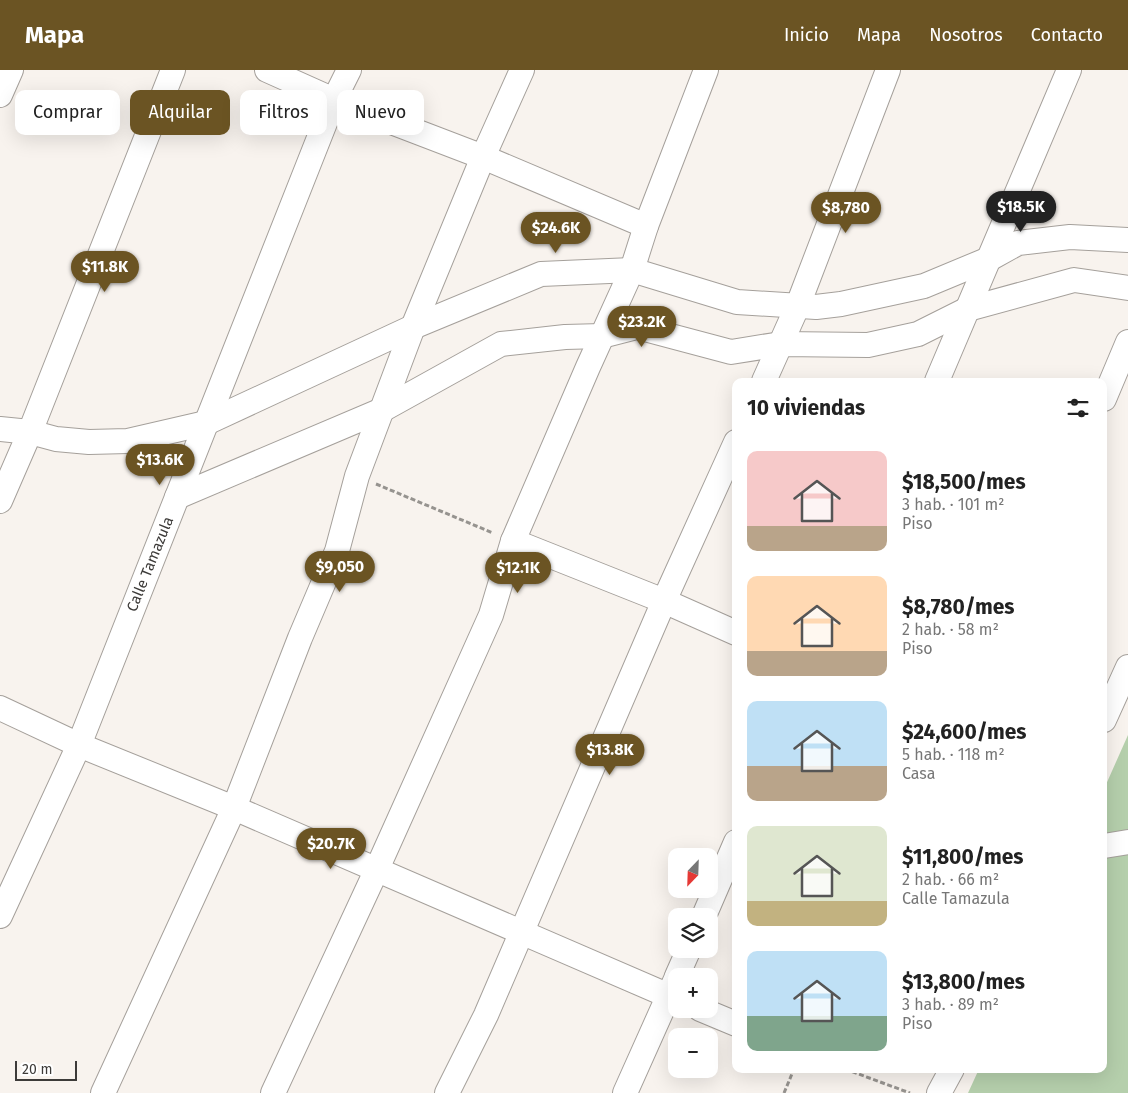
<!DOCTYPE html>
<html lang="es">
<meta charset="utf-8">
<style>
body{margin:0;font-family:"Fira Sans",sans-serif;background:#f6f6f6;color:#222;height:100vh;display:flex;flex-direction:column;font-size:19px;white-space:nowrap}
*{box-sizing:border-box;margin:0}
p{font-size:16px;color:#767676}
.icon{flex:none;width:28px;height:28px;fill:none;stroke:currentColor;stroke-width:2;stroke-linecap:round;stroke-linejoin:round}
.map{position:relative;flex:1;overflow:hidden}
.drawer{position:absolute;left:732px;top:308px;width:375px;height:695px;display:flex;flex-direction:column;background:#fff;border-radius:10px;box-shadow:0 5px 20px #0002}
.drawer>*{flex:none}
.banner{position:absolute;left:15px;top:20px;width:475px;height:45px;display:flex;gap:10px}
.needle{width:32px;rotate:203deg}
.buttons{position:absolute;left:668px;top:778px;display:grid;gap:10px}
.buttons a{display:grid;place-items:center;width:50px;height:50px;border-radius:10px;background:#fff;box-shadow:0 5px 20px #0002;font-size:25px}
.scale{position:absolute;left:15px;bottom:12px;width:62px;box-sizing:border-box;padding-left:5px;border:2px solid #3d3b39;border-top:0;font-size:14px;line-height:18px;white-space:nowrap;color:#3d3b39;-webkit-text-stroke:4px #fff;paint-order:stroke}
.price{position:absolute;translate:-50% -42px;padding:0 11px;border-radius:18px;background:#6b5423;color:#fff;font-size:16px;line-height:32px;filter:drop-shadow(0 1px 2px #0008)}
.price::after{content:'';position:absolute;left:50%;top:30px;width:15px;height:11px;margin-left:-8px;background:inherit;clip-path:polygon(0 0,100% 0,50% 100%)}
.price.selected{background:#222;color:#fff}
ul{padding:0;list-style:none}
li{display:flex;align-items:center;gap:15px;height:125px;padding:0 15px}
li span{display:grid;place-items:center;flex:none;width:140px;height:100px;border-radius:10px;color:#555}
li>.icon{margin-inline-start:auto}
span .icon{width:60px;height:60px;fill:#fffc;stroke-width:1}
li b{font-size:21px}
h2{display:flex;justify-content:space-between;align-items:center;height:60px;padding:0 15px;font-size:21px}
.tag{padding:0 18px;border-radius:10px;background:#fff;box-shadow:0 5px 20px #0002;font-size:18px;line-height:45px}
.tag.selected{background:#6b5423;color:#fff}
header{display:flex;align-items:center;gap:30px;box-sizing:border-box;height:70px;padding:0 25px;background:#6b5423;color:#fff}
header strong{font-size:24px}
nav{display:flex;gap:28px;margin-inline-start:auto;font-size:18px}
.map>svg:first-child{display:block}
</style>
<header>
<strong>Mapa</strong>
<nav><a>Inicio</a><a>Mapa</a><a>Nosotros</a><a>Contacto</a></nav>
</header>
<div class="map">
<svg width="1128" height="1023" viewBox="0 0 1128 1023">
<rect width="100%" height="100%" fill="#f8f3ee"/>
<polygon fill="#b5cfac" points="1128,665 1128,1023 968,1023 979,999 1104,999 1104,719"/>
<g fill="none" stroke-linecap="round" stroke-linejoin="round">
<defs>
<g id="street">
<polyline points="267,0 334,30 483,87 646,156"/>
<polyline points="0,25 11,0"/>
<polyline points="764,311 798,235 888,0"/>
<polyline points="937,311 1069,0"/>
<polyline points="1104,329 1128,272"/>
<polyline points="0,359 30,362 56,369 89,372 128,371 206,353 413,257 541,204 632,200 737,232 816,237 841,234 924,216 989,189 1018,173 1070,167 1128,170"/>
<polyline points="177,427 382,340 501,274 565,267 602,266 637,257 731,282 781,274 868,275 918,264 968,239 1074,210 1128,218"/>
<polyline points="0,431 30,362 173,0"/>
<polyline points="513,471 664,531 736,563"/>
<polyline points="0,638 79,675 234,738 676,929"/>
<polyline points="1104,650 1128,597"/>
<polyline points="1104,776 1128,772"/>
<polyline points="0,846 79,675 334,30 349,0"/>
<polyline points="704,846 736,772"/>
<polyline points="677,906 689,879"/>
<polyline points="700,939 736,954"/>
<polyline points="103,1023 234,738 300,568 337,481 357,406 413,257 483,87 522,0"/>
<polyline points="273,1023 377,799 491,545 513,471 588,297 632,200 646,156 706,0"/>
<polyline points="447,1023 486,945 664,531 736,372"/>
<polyline points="625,1023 676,909"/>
<polyline points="939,1023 952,999"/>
</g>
</defs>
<use href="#street" stroke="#a5a09b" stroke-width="26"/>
<g stroke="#96938f" stroke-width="3" stroke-dasharray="5 2.5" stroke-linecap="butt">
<polyline points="376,414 493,463"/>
<polyline points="845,999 910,1023"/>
<polyline points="784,1023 794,999"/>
</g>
<use href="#street" stroke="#fff" stroke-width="24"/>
</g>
<g text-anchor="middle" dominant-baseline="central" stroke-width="4" stroke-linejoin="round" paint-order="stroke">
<g font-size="15" fill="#3d3b39" stroke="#fff">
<text transform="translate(150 494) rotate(-68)">Calle Tamazula</text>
</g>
</g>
</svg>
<div class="buttons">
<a><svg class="needle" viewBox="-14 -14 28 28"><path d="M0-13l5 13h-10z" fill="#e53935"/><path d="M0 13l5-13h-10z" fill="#767676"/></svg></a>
<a><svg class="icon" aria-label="layers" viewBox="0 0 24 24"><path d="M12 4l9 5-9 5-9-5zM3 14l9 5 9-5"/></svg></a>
<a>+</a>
<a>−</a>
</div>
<div class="scale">20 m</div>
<b class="price selected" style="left:1021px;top:163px">$18.5K</b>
<b class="price" style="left:846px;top:164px">$8,780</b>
<b class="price" style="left:556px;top:184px">$24.6K</b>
<b class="price" style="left:105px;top:223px">$11.8K</b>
<b class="price" style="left:642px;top:278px">$23.2K</b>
<b class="price" style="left:160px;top:416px">$13.6K</b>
<b class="price" style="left:340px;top:523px">$9,050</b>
<b class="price" style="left:518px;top:524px">$12.1K</b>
<b class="price" style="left:610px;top:706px">$13.8K</b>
<b class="price" style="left:331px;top:800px">$20.7K</b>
<div class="banner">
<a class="tag">Comprar</a>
<a class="tag selected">Alquilar</a>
<a class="tag">Filtros</a>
<a class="tag">Nuevo</a>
</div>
<section class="drawer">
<h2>10 viviendas<svg class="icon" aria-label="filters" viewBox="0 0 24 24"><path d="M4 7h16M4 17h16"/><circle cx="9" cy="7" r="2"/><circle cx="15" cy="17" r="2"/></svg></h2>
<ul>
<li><span style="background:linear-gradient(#f6c9c9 75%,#b9a48a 0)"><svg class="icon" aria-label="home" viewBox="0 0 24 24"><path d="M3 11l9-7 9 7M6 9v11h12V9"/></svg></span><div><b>$18,500/mes</b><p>3 hab. · 101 m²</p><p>Piso</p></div></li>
<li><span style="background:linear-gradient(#ffd9b3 75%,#b9a48a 0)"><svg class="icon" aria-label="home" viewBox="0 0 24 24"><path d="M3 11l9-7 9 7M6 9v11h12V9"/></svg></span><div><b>$8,780/mes</b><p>2 hab. · 58 m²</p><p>Piso</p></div></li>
<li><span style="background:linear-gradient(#bfe0f5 65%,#b9a48a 0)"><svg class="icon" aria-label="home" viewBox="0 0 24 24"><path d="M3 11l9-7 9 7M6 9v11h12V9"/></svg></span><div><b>$24,600/mes</b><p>5 hab. · 118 m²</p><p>Casa</p></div></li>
<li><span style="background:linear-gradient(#dfe7d0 75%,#c2b280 0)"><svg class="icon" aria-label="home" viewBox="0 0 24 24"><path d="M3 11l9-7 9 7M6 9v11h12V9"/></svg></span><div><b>$11,800/mes</b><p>2 hab. · 66 m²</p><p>Calle Tamazula</p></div></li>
<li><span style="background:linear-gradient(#bfe0f5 65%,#7fa58c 0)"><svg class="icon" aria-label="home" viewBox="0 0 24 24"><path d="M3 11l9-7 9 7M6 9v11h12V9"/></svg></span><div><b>$13,800/mes</b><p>3 hab. · 89 m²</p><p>Piso</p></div></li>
</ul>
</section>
</div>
